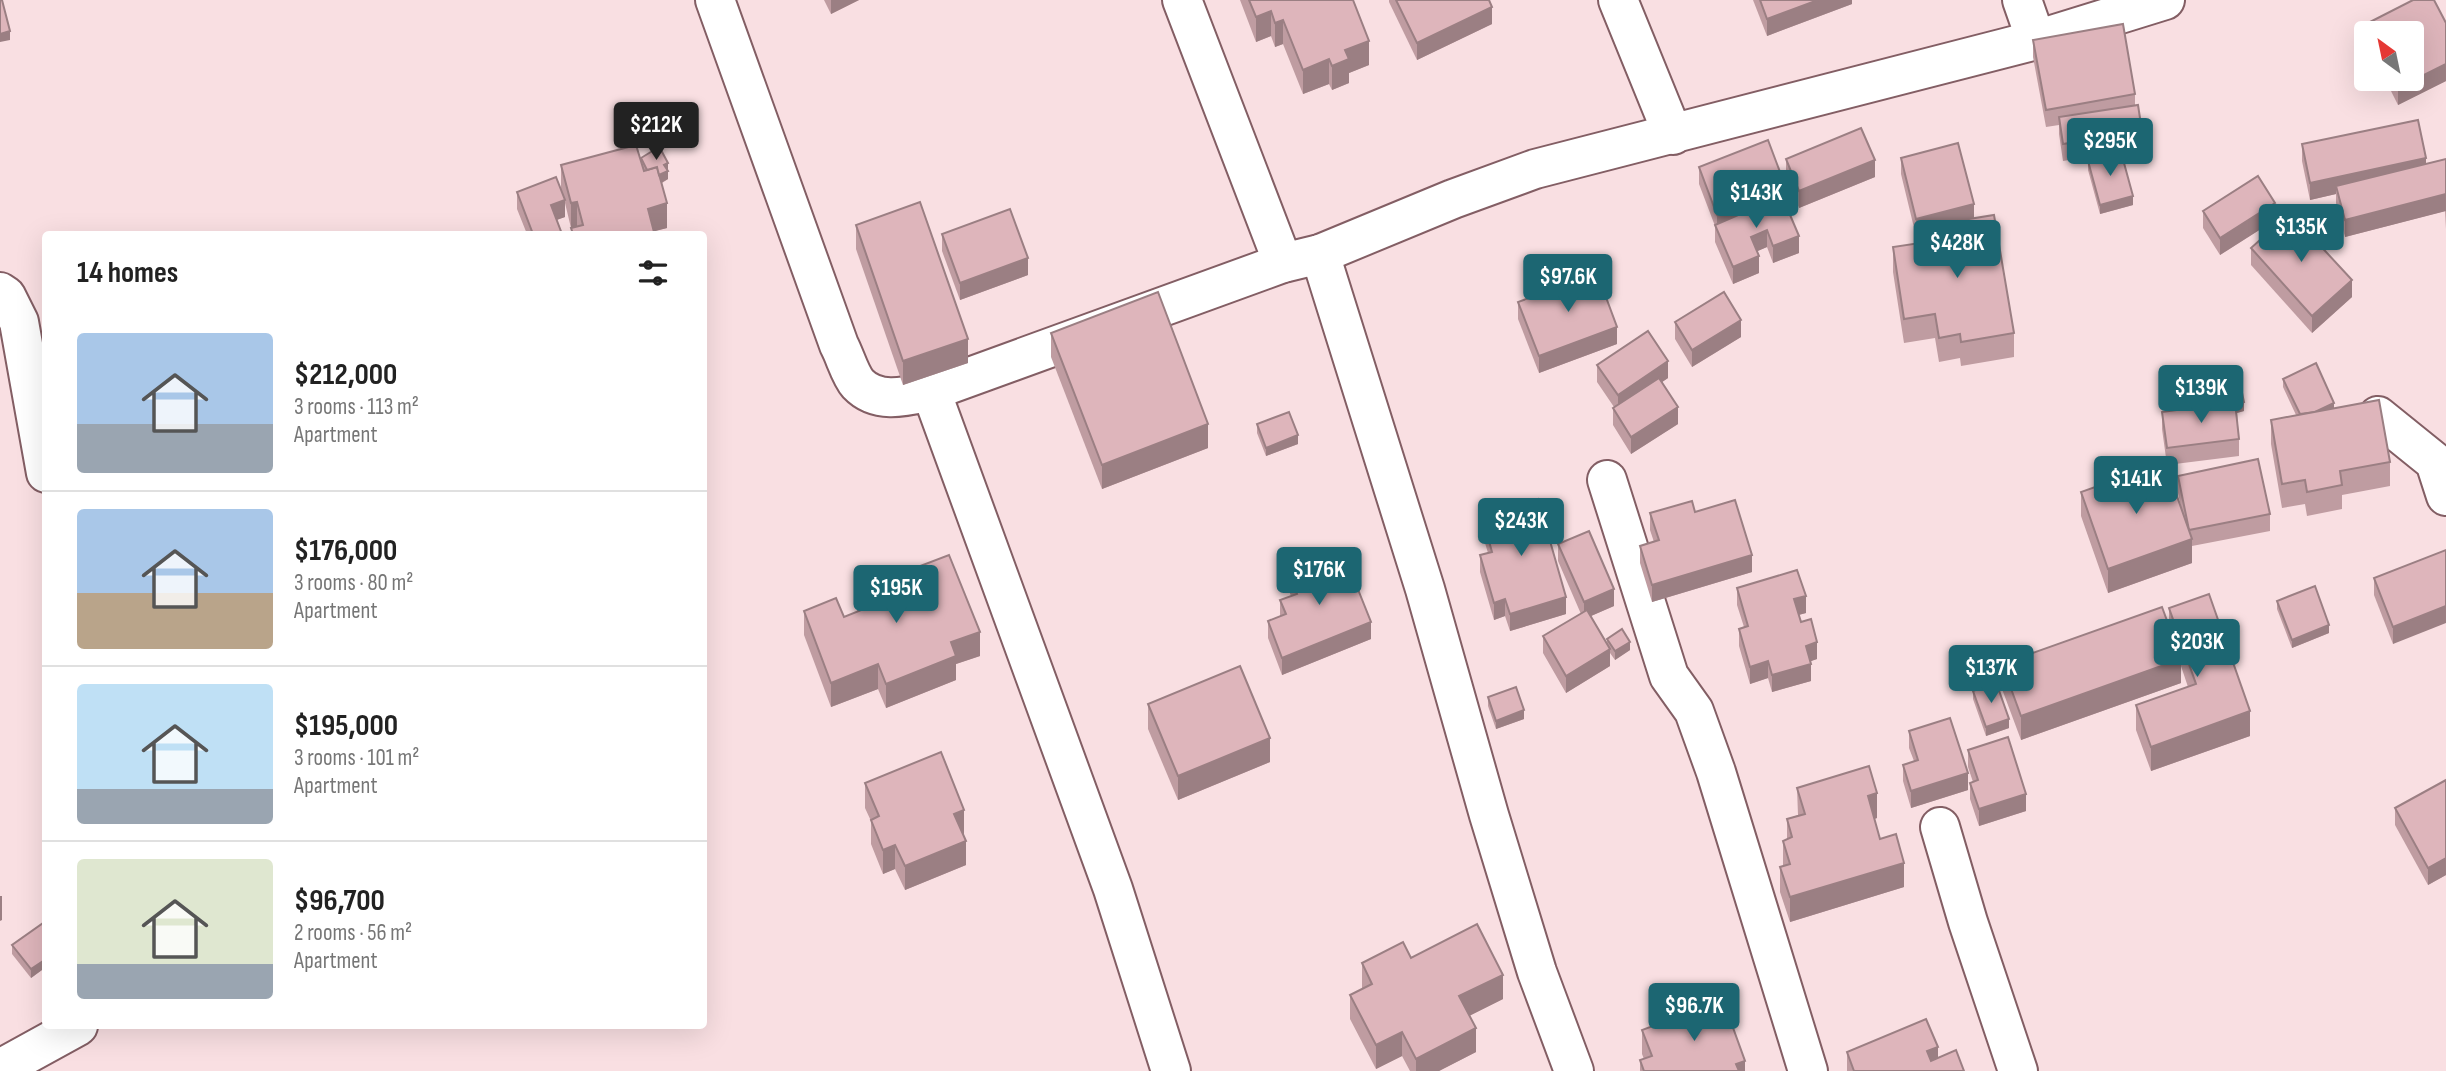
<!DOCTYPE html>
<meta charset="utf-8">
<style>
body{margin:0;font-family:"Sofia Sans Condensed",sans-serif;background:#f6f6f6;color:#222;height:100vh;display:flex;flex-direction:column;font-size:26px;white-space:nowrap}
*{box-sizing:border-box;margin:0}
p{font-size:23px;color:#767676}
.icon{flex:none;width:38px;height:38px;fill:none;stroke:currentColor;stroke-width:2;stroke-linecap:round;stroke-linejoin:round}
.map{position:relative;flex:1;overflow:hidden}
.drawer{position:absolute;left:42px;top:231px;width:665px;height:798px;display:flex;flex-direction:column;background:#fff;border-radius:7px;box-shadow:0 7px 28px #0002}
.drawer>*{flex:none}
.needle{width:46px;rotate:327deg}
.buttons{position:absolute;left:2354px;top:21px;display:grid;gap:14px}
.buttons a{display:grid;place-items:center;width:70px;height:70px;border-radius:7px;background:#fff;box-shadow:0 7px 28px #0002;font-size:35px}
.price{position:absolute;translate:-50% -60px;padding:0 16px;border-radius:7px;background:#1c6672;color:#fff;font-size:23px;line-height:46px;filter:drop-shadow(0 2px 4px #0008)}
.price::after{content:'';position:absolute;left:50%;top:42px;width:21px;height:16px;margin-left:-10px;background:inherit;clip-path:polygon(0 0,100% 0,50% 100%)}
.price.on{background:#222;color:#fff}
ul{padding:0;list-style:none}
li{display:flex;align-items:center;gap:21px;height:175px;padding:0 35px}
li+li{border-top:2px solid #e0e0e0}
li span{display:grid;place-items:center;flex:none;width:196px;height:140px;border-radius:7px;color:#555}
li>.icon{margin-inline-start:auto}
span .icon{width:84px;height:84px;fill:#fffc;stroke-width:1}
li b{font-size:30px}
h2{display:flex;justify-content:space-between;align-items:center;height:84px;padding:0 35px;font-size:30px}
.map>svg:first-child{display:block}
</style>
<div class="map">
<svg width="2446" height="1071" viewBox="0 0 2446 1071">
<rect width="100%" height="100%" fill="#f9dfe2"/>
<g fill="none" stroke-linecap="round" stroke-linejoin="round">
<defs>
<g id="minor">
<path d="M715,0l124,345c6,11 11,30 19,39 20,21 50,12 73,7l182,498 58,182"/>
<polyline points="1182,0 1283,263"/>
<polyline points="1618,0 1673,135"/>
<polyline points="2022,0 2036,40"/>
<polyline points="1320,254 1425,589 1489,815 1537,972 1574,1071"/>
<polyline points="0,292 6,296 19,322 46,473"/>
<polyline points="931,391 1283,263 1320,254 1453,199 1535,169 2036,40 2165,0"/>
<polyline points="2378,416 2435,462 2446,496"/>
<polyline points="1607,480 1669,676 1694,711 1716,772 1808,1071"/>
<polyline points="1940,827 1968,922 2018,1071"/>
<polyline points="0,1069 78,1026"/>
</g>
</defs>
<use href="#minor" stroke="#835e64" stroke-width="42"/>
<use href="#minor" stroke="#fff" stroke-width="38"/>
</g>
<g fill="#bf9ca1" fill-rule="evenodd">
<polygon points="824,0 859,0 831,14"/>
<polygon points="1240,0 1353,0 1369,65 1349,73 1349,83 1332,90 1329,84 1303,94 1283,44 1275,47 1271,36 1256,42"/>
<polygon points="1389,0 1489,0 1492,24 1417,60 1389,2"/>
<polygon points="1753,0 1852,0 1852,4 1767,36"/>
<polygon points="2413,0 2434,0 2446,23 2446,81 2398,105 2385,79 2412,79 2412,33 2366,33 2366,42 2366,24"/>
<polygon points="2033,40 2135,94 2135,105 2142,131 2142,148 2063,161 2059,134 2059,125 2046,127 2033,57"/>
<path d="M1768,140l31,113 -26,10 -6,-16 -10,4 2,22 -26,11 -18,-42v-16l-16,-42v-17zM1751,191l7,16 -18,7 -3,-17z"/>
<polygon points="2302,144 2426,164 2446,159 2446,229 2445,211 2345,237 2336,203 2336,194 2310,200 2302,161"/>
<polygon points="656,153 668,163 668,179 662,183 667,228 654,231 654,234 571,234 571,228 577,226 571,228 565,203 565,217 556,220 562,234 527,234 517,209 517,192 561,190 561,165 641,159"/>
<polygon points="1901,158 1974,218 2014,333 2014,357 1961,366 1960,358 1939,362 1935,338 1904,343 1893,272 1893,247 1925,243 1925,234 1916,236 1901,174"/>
<polygon points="1786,159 1875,177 1799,208 1786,176"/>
<polygon points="2088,161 2133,205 2100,214 2088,170"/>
<polygon points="2203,211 2275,220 2220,255 2203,228"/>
<polygon points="856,225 968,363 903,385 856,249"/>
<polygon points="942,234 1028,275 960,300 942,251"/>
<polygon points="2251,248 2352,297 2312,333 2251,265"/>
<polygon points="1518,302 1617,344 1539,373 1518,319"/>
<polygon points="1675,322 1741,337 1692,367 1675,339"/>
<polygon points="1051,333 1208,448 1102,489 1051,357"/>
<polygon points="1597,365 1668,378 1662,382 1678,424 1631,454 1613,425 1613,408 1614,407 1597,382"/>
<polygon points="2283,379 2334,408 2390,462 2390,486 2342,495 2342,509 2307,516 2305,504 2282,508 2271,444 2271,420 2296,415 2283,387"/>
<polygon points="2212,380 2244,411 2237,413 2239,439 2239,456 2167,465 2162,429 2162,412 2216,405 2212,389"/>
<polygon points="1257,424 1298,444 1266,456 1257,433"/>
<polygon points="2178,476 2270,514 2270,531 2192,546 2192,563 2108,593 2081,516 2081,492 2181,507 2178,493"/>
<polygon points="1695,512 1752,572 1652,602 1640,563 1640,546 1654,542 1650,530 1650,513"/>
<polygon points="1482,516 1566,614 1510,631 1505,616 1494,620 1480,572 1480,555 1488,553 1482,533"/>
<polygon points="1558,544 1614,606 1591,616 1607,643 1607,639 1630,650 1615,660 1610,653 1610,666 1566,693 1543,653 1543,636 1581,614 1558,561"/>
<polygon points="2446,550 2393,644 2374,595 2374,578"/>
<polygon points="899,574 980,656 956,664 956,680 886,708 878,689 831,707 804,635 804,611 844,617 857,612 857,590 891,601 899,598"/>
<polygon points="1289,574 1371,639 1282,675 1268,638 1268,621 1280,616 1280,600 1291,596 1289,591"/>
<polygon points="1737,588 1806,613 1799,615 1817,659 1810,661 1811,681 1772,692 1768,678 1750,684 1739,646 1739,629 1744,627 1737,605"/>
<polygon points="2277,601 2329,633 2292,648 2277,609"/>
<polygon points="2169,608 2250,736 2151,771 2136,730 2136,705 2188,687 2181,666 2181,683 2021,740 2002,689 2002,664 2169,626"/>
<polygon points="1973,691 2009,728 1986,736 1973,699"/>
<polygon points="1488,697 1524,719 1496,729 1488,706"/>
<polygon points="1148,704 1270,762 1178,800 1148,729"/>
<polygon points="1909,731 1968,790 1911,808 1903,781 1903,765 1914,761 1909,748"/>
<polygon points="1968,750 2026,811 1979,826 1970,799 1970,783 1973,782 1968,767"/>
<polygon points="2446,780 2446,875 2428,885 2395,825 2395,808"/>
<polygon points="865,783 964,835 963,835 966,865 905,890 895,869 883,874 871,844 871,821 865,808"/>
<polygon points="1797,788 1877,818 1874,819 1880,839 1904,887 1790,922 1780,892 1780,867 1783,866 1783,841 1787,839 1787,819 1798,815"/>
<polygon points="46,921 46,967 31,978 12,954 12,945"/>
<polygon points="1411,958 1503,999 1469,1016 1476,1052 1439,1071 1410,1071 1402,1056 1376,1069 1350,1019 1350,995 1362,989 1362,963"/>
<polygon points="1642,1030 1745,1071 1640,1071 1640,1060 1644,1059 1642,1054"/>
<polygon points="1847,1052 1938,1058 1964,1071 1847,1071"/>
</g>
<g fill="#9b7f83">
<polygon points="831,0 859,0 831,14"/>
<polygon points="1818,0 1852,0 1852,4 1767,36 1767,19"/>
<polygon points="1492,7 1492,24 1417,60 1417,43"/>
<polygon points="1271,11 1271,36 1256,42 1256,17"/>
<polygon points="1283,20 1283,44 1275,47 1275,23"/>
<polygon points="10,31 10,40 0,42 0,34"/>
<polygon points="1369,41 1369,65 1349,73 1349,83 1332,90 1332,66 1345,50"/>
<polygon points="1329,59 1329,84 1303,94 1303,70"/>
<polygon points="2446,64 2446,81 2398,105 2398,88"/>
<polygon points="2426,158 2426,175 2336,186 2336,194 2310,200 2310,183"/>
<polygon points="1875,160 1875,177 1799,208 1799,191"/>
<polygon points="668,163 668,179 652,188 664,165"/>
<polygon points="1751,174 1751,191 1731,199 1731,182"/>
<polygon points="1786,188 1786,205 1761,215 1761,198"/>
<polygon points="2446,194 2446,211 2345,237 2345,220"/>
<polygon points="2133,196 2133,205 2100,214 2100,205"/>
<polygon points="565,200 565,217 551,222 551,205"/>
<polygon points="577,202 577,226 571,228 571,203"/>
<polygon points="667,203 667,228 648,233 648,209"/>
<polygon points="2275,203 2275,220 2220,255 2220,238"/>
<polygon points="1974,204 1974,221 1925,226 1925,234 1916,236 1916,219"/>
<polygon points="1740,206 1740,223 1717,232 1717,215"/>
<polygon points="1767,230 1767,247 1751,254 1751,237"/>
<polygon points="1799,236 1799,253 1773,263 1773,246"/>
<polygon points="1759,256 1759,273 1733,284 1733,267"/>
<polygon points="1028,258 1028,275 960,300 960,283"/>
<polygon points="2352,280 2352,297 2312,333 2312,316"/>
<polygon points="1741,320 1741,337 1692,367 1692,350"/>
<polygon points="1617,327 1617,344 1539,373 1539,356"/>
<polygon points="968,339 968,363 903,385 903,361"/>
<polygon points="1668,361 1668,378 1618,412 1618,395"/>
<polygon points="2244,402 2244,411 2218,418 2218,409"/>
<polygon points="2334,403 2334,412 2302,418"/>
<polygon points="1678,407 1678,424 1631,454 1631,437"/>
<polygon points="1208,424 1208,448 1102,489 1102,465"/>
<polygon points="1298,435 1298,444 1266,456 1266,448"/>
<polygon points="2192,539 2192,563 2108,593 2108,569"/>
<polygon points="1752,555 1752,572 1652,602 1652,585"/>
<polygon points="1614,589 1614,606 1584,619 1584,602"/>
<polygon points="1806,596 1806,613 1794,616 1794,599"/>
<polygon points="1566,597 1566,614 1510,631 1510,614"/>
<polygon points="1505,599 1505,616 1494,620 1494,603"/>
<polygon points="2446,606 2446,623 2393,644 2393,627"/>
<polygon points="1371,622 1371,639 1282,675 1282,658"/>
<polygon points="2329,625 2329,633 2292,648 2292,640"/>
<polygon points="980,632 980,656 956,664 956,680 886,708 886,684 951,642"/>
<polygon points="1630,642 1630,650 1615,660 1615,651"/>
<polygon points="1817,642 1817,659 1806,663 1806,646"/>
<polygon points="1610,649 1610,666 1566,693 1566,676"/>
<polygon points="2181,659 2181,683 2021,740 2021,716"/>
<polygon points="1768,661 1768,678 1750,684 1750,667"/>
<polygon points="878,664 878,689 831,707 831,683"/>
<polygon points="1811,664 1811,681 1772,692 1772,675"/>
<polygon points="1524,710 1524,719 1496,729 1496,721"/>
<polygon points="2250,711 2250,736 2151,771 2151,747"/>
<polygon points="2009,719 2009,728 1986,736 1986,727"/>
<polygon points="1270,738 1270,762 1178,800 1178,776"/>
<polygon points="1968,773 1968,790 1911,808 1911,791"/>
<polygon points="1877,793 1877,818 1868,821 1868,796"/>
<polygon points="2026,794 2026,811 1979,826 1979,809"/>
<polygon points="964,810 964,835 954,839 954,814"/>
<polygon points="966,841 966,865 905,890 905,866"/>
<polygon points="895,845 895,869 883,874 883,850"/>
<polygon points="2446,858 2446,875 2428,885 2428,868"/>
<polygon points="1904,863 1904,887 1790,922 1790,897"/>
<polygon points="0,896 2,896 2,920 0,921"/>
<polygon points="46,959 46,967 31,978 31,969"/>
<polygon points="1503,975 1503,999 1459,1021 1459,996"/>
<polygon points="1476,1028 1476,1052 1439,1071 1416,1071 1416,1059"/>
<polygon points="1402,1032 1402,1056 1376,1069 1376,1045"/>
<polygon points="1938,1047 1938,1063 1927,1068 1927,1051"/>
<polygon points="1745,1061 1745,1071 1736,1071 1736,1064"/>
</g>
<g fill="#deb5bb" stroke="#9b7f83" stroke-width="2">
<polygon points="0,0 2,0 10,31 0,34"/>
<polygon points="1249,0 1353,0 1369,41 1345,50 1349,59 1332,66 1329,59 1303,70 1283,20 1275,23 1271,11 1256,17"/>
<polygon points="1396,0 1489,0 1492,7 1417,43"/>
<polygon points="1760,0 1818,0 1767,19"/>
<polygon points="2413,0 2434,0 2446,23 2446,64 2398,88 2394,79 2412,79 2412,33 2370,33 2366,24"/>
<polygon points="2123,24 2135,94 2046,110 2033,40"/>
<polygon points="2138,105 2142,131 2063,144 2059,117"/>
<polygon points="2418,120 2426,158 2310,183 2302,144"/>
<polygon points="1861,128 1875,160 1799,191 1786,159"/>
<polygon points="1768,140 1786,188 1761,198 1751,174 1731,182 1740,206 1717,215 1699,167"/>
<polygon points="1958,143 1974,204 1916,219 1901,158"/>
<polygon points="636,145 644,171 657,167 667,203 648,209 654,232 643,234 573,234 571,228 583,225 577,202 571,203 561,165"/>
<polygon points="654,150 656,153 661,150 668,163 664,165 668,171 659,175 657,167 647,170 641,158"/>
<polygon points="2121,152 2133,196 2100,205 2088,161"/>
<polygon points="2446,159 2446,194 2345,220 2336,186"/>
<polygon points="2258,176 2275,203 2220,238 2203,211"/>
<polygon points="556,177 565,200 551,205 562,234 533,234 517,192"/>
<polygon points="1782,196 1799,236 1773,246 1767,230 1751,237 1759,256 1733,267 1715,225"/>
<polygon points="920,202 968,339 903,361 856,225"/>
<polygon points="1010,209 1028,258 960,283 942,234"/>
<polygon points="2290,213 2352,280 2312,316 2251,248"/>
<polygon points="1994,215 2014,333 1961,342 1960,334 1939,338 1935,314 1904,319 1893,247 1927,242 1925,226"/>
<polygon points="1597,273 1617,327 1539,356 1518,302"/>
<polygon points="1158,292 1208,424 1102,465 1051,333"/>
<polygon points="1724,292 1741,320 1692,350 1675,322"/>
<polygon points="1648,331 1668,361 1618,395 1597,365"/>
<polygon points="2316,363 2334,403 2315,412 2300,414 2283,379"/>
<polygon points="2238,374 2244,402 2236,405 2235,402 2217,405 2212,380"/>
<polygon points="1659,378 1678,407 1631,437 1613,408"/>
<polygon points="2379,400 2390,462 2340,471 2342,485 2307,492 2305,480 2282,484 2271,420"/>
<polygon points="2235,402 2239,439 2167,448 2162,412"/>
<polygon points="1289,412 1298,435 1266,448 1257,424"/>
<polygon points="2258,459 2270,514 2189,530 2178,476"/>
<polygon points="2165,462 2192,539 2108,569 2081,492"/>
<polygon points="1538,499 1566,597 1510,614 1505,599 1494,603 1480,555 1492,552 1482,516"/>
<polygon points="1735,500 1752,555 1652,585 1640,546 1659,540 1650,513 1692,501 1695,512"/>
<polygon points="1589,531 1614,589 1584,602 1558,544"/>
<polygon points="2446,550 2446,606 2393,627 2374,578"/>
<polygon points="1343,552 1371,622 1282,658 1268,621 1286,614 1280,600 1297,594 1289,574"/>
<polygon points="949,555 980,632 951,642 956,656 886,684 878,664 831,683 804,611 836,598 844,617 864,609 857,590 884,580 891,601 907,595 899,574"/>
<polygon points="1797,570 1806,596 1794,599 1801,622 1811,619 1817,642 1806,646 1811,664 1772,675 1768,661 1750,667 1739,629 1748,626 1737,588"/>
<polygon points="2315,586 2329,625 2292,640 2277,601"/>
<polygon points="2209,594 2250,711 2151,747 2136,705 2196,684 2169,608"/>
<polygon points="2162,607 2181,659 2021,716 2002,664"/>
<polygon points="1587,610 1610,649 1566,676 1543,636"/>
<polygon points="1622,629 1630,642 1615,651 1607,639"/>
<polygon points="1240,666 1270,738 1178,776 1148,704"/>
<polygon points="1996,682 2009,719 1986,727 1973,691"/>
<polygon points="1516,687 1524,710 1496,721 1488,697"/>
<polygon points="1950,718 1968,773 1911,791 1903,765 1918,760 1909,731"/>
<polygon points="2008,737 2026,794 1979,809 1970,783 1978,780 1968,750"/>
<polygon points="941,752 964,810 954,814 966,841 905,866 895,845 883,850 871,820 879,816 865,783"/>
<polygon points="1869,766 1877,793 1868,796 1880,839 1896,834 1904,863 1790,897 1780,867 1790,864 1783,841 1792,837 1787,819 1805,814 1797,788"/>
<polygon points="2446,780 2446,858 2428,868 2395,808"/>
<polygon points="46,921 46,959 31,969 12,945"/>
<polygon points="1477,924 1503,975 1459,996 1476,1028 1416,1059 1402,1032 1376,1045 1350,995 1372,984 1362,963 1403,942 1411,958"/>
<polygon points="1723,1000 1745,1061 1736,1064 1739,1071 1644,1071 1640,1060 1652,1056 1642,1030"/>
<polygon points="1926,1019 1938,1047 1927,1051 1931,1061 1956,1050 1964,1071 1854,1071 1847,1052"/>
</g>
</svg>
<div class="buttons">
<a><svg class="needle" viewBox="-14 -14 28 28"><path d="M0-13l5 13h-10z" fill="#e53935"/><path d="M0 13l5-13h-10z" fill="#767676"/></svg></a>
</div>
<b class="price on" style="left:656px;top:162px">$212K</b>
<b class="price" style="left:2110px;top:178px">$295K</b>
<b class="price" style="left:1756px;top:230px">$143K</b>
<b class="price" style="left:2301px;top:264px">$135K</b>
<b class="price" style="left:1957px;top:280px">$428K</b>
<b class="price" style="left:1568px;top:314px">$97.6K</b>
<b class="price" style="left:2201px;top:425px">$139K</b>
<b class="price" style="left:2136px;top:516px">$141K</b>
<b class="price" style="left:1521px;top:558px">$243K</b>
<b class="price" style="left:1319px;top:607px">$176K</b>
<b class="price" style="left:896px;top:625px">$195K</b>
<b class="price" style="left:2197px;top:679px">$203K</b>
<b class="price" style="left:1991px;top:705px">$137K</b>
<b class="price" style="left:1694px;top:1043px">$96.7K</b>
<section class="drawer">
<h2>14 homes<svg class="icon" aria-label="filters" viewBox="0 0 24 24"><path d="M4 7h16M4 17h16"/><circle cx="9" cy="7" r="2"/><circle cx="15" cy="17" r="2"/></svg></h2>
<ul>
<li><span style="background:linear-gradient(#a9c7e8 65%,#9aa5b1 0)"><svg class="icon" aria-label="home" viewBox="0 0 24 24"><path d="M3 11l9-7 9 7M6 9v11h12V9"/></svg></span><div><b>$212,000</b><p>3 rooms · 113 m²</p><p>Apartment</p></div></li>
<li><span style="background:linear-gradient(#a9c7e8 60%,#b9a48a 0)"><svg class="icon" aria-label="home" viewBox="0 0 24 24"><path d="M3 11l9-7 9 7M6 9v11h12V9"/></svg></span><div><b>$176,000</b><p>3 rooms · 80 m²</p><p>Apartment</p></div></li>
<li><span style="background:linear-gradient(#bfe0f5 75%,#9aa5b1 0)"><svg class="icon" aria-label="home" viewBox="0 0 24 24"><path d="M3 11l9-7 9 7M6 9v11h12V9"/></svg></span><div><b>$195,000</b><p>3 rooms · 101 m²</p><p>Apartment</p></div></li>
<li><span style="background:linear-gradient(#dfe7d0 75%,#9aa5b1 0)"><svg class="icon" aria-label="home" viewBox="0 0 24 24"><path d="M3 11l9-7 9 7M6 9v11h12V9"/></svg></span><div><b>$96,700</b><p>2 rooms · 56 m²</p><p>Apartment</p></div></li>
</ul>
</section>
</div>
